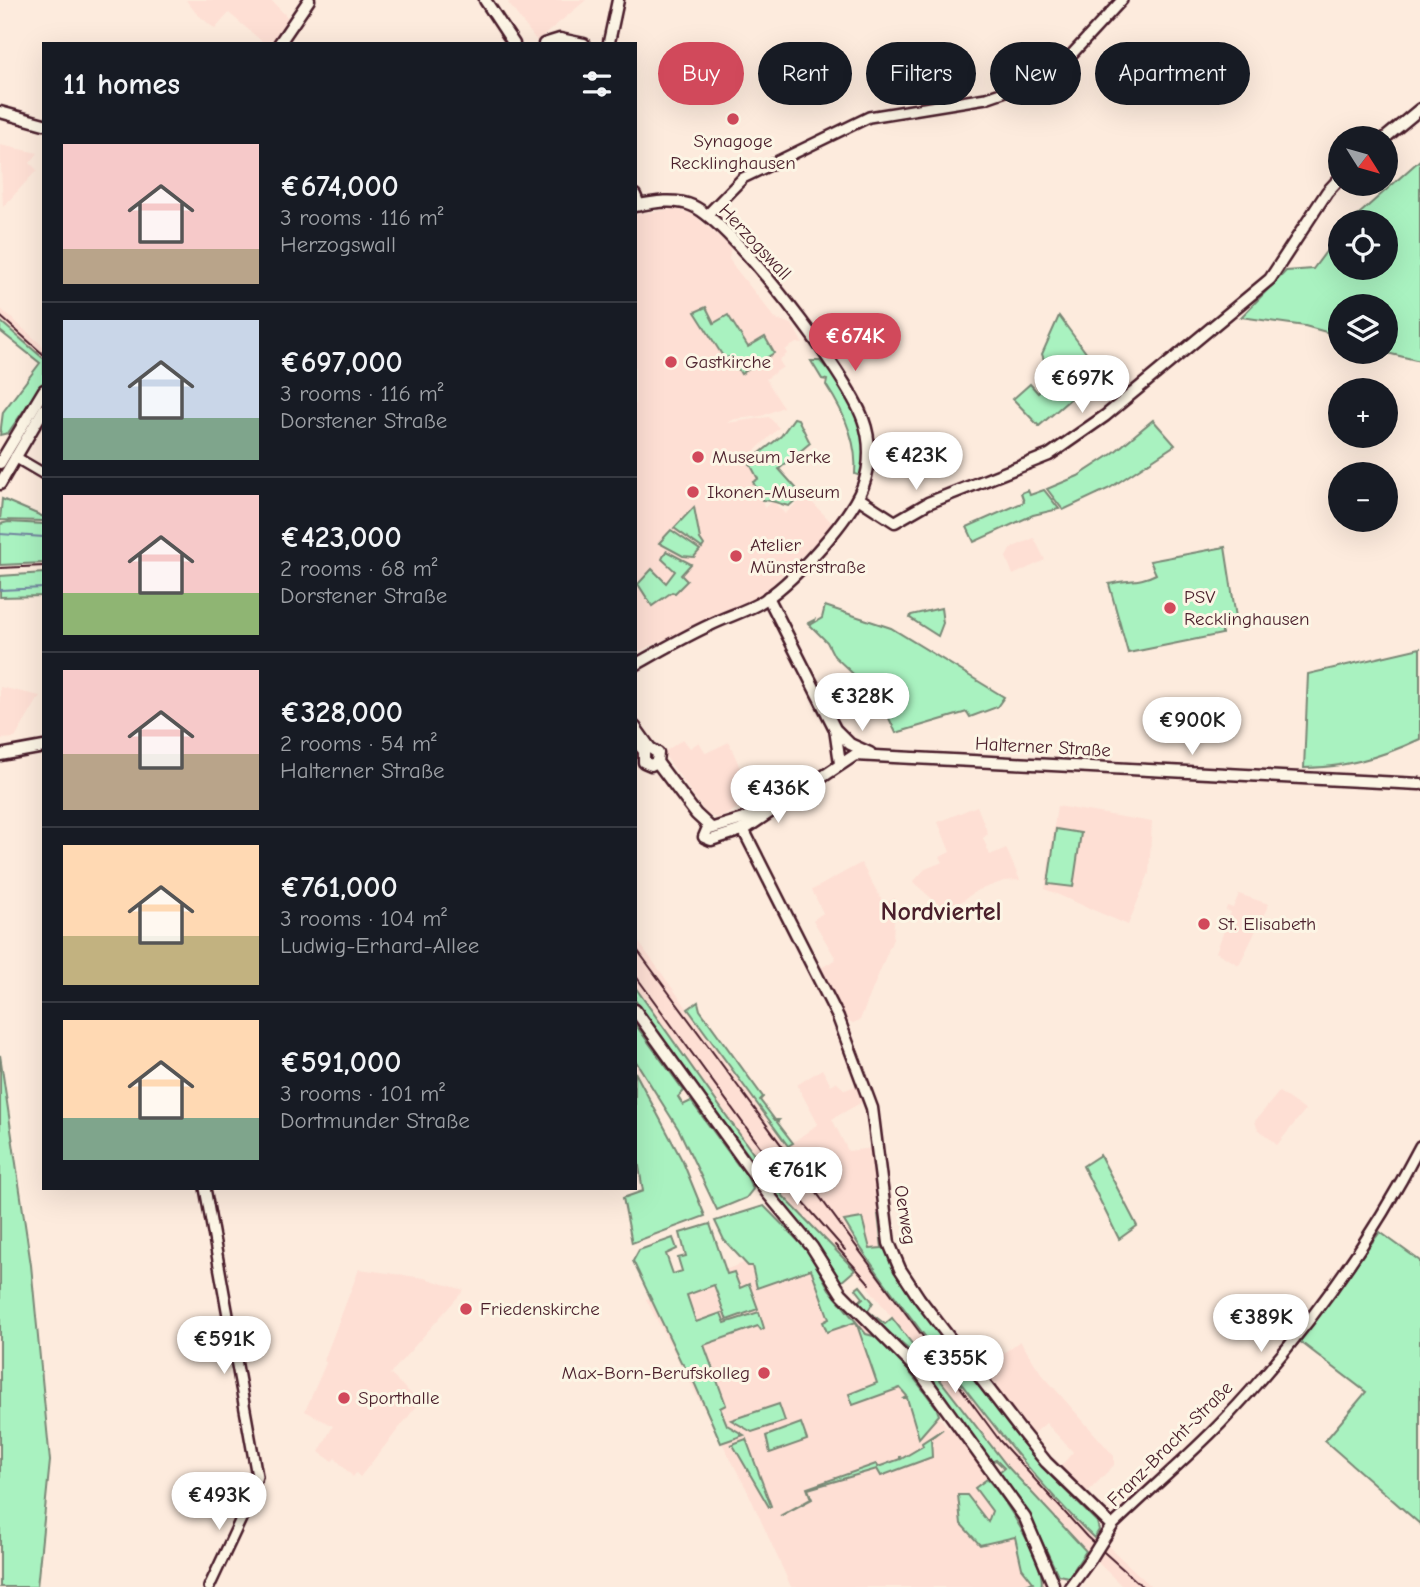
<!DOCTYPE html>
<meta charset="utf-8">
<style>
body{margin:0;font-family:"Comic Neue",sans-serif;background:#242831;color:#f1f3f6;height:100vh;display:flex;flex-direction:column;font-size:26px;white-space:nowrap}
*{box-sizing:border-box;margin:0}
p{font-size:23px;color:#9ea1a6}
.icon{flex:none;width:38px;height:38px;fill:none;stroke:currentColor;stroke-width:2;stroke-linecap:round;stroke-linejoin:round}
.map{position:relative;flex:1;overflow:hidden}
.details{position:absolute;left:42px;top:42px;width:595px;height:1148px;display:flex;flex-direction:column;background:#171b24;border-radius:0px;box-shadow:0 7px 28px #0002}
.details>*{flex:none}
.guide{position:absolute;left:658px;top:42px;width:656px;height:63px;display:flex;gap:14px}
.needle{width:46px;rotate:127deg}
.tools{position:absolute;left:1328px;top:126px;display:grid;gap:14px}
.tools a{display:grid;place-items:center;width:70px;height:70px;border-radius:50%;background:#171b24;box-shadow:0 7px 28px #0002;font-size:35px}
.price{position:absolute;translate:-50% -60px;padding:0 16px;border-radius:24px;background:#fff;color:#222;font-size:23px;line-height:46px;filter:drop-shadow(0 2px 4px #0008)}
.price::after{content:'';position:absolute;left:50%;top:42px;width:21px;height:16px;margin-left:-10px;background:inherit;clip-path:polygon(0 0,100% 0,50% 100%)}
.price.selected{background:#d1495b;color:#fff}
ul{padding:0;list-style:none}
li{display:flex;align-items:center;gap:21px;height:175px;padding:0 21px}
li+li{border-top:2px solid #363941}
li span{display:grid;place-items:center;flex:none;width:196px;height:140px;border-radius:0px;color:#555}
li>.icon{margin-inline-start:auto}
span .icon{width:84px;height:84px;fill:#fffc;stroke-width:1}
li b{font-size:30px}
h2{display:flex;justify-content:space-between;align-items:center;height:84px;padding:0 21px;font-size:30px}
.chip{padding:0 24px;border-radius:32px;background:#171b24;box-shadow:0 7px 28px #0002;font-size:24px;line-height:63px}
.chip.selected{background:#d1495b;color:#fff}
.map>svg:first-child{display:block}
</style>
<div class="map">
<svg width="1420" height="1587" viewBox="0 0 1420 1587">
<rect width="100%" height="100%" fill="#fdebdd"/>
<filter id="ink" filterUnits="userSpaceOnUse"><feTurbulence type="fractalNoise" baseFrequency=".0143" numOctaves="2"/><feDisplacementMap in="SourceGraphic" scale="14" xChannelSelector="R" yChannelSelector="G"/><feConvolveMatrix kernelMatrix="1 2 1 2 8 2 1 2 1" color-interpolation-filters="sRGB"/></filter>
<g filter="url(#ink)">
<g fill="#fedfd4">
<polygon points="186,0 271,0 289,19 271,44 265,44 229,13 215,29 196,13"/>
<polygon points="512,0 586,0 537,41 508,3"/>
<polygon points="0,145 38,153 30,163 37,170 3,207"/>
<polygon points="674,209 693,214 731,247 729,259 736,269 776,319 792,324 803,344 796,343 785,350 787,354 779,360 783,367 766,379 783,407 762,416 735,419 727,423 769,417 779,428 746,459 758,478 764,508 773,501 785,514 805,495 834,525 759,597 635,653 635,214"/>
<polygon points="0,308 44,347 44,359 0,321"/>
<polygon points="1034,538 1045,560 1013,575 1006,557 1011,548"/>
<polygon points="0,687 40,696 15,738 0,739"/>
<polygon points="683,739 690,748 699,742 706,753 729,742 753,799 719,819 707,815 663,753"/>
<polygon points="977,806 988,834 983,838 990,855 1006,848 1020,880 1004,881 976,891 947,912 913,882 925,869 943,862 940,857 950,852 938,822"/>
<polygon points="1057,806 1152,822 1149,873 1128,925 1045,889"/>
<polygon points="861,863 884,904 895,898 893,939 860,1020 853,1023 846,1020 821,968 836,959 813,920 823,913 812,890"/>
<polygon points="1239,894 1269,904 1239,965 1216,952 1231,912 1226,910 1227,906 1233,908"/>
<polygon points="635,937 788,1146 818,1124 797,1085 822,1069 831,1085 836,1082 845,1090 858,1085 864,1101 832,1119 848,1151 873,1148 883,1248 870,1249 862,1218 844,1222 867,1260 1031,1472 1094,1538 1096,1535 1152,1587 1123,1587 1066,1531 1007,1466 855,1270 784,1197 635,987"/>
<polygon points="1279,1092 1305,1110 1277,1145 1257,1128 1255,1121"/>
<polygon points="798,1243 802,1245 835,1298 856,1320 880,1339 947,1427 968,1442 1010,1503 1051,1582 1039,1587 791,1587 748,1492 646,1299"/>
<polygon points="359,1269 424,1278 464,1290 390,1374 420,1402 360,1477 356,1473 353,1477 335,1458 332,1461 319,1452 333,1426 305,1411 326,1363 324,1360"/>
<polygon points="1020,1341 1041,1373 1114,1456 1114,1465 1087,1493 1060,1467 1073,1452 1046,1423 1032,1435 981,1369"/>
</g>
<g fill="#a9f2c0" stroke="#7a8876" stroke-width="2">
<polygon points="1420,160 1420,361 1383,352 1386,352 1386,306 1340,306 1340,336 1305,326 1241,317 1286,271 1313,269 1340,233 1340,268 1386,268 1386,222 1350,222"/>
<polygon points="706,307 714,323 728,315 748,347 765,337 774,353 741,374 731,357 724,358 695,312"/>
<polygon points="1059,316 1098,369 1081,384 1083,388 1039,426 1013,399 1030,384 1038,393 1051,381 1042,354"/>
<polygon points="0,321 44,359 44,381 8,433 0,435 3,412 40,363 0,331"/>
<path d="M811,361h9c28,29 54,73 41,115l-6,-2c3,-32 -11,-62 -29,-89l1,-5 -5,-1z"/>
<path d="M794,418l4,1 12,24 -31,26 17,19 2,10 -9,8c-10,-2 -16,-6 -27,-6l-9,-18 5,-3 -9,-17 32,-26z"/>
<polygon points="1153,420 1175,445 1110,488 1063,510 1047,489 1078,476 1112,454"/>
<polygon points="1028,490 1030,495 1044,490 1059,509 1033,515 974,542 967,527 1024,502 1021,493"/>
<polygon points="2,499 44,517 44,521 0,520"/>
<polygon points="694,507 700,539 704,545 702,548 674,528"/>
<polygon points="8,522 44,524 44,563 0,565 0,524"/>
<polygon points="671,530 700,550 694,557 683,556 659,543"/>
<path d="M1225,547l12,77 -15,2v8l-94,19 -19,-69c17,-5 30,-1 47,-10l-6,-13z"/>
<polygon points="666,551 691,564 681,575 687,581 675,593 672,592 652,606 638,584 652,569 666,583 675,571 662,559"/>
<polygon points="44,573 44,596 0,597 0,576"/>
<polygon points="825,606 891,628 1004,697 997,707 970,717 967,712 896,733 880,699 834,656 827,642 808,623 814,620 812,624 822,618"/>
<polygon points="941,608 943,623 938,636 910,618 911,615"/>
<path d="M1420,648v91c-36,17 -76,29 -116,29l4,-94z"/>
<polygon points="1056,829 1081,833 1073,887 1048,884"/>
<polygon points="635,987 784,1197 855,1270 841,1282 635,1000"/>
<polygon points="698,1002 700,1010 763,1097 760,1100 775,1120 779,1120 777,1122 793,1143 788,1146 688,1009"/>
<polygon points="635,1024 684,1091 678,1097 683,1105 691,1101 738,1165 742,1166 753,1189 746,1198 717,1210 679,1130 635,1060"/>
<polygon points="0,1055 31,1265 50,1461 37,1587 0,1587"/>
<polygon points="635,1072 683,1162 705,1216 632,1243 623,1198 643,1191 635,1142"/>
<polygon points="1100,1155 1137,1226 1119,1239 1083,1166"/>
<polygon points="764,1206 809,1252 829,1289 866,1334 881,1338 895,1353 936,1407 939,1415 919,1438 907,1398 904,1398 907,1396 900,1388 853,1405 849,1394 877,1383 856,1322 827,1332 823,1322 829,1319 811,1269 757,1288 752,1266 748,1266 724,1240 715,1221"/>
<path d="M878,1214l13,51 18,29 106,140 32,38 50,50 2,8 -5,8c-55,-53 -101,-113 -148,-174 -35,-47 -72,-92 -102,-143l18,-3 8,31 12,-1z"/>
<polygon points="710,1224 727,1274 734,1272 740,1288 749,1284 758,1309 727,1320 714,1285 687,1295 696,1322 721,1313 725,1323 759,1312 764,1328 761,1330 758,1326 704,1345 726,1405 720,1408 727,1425 744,1435 721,1443 690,1373 681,1362 633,1261 639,1250 673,1238 677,1249 666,1254 673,1274 682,1271 678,1258 686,1256 680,1233"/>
<polygon points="1380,1232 1420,1261 1420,1524 1325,1441 1366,1392 1298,1340"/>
<polygon points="860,1286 873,1302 868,1311 885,1324 892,1318 1007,1466 1086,1551 1069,1577 1058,1575 1028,1512 999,1472 1004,1468 996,1460 991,1462 911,1352 857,1303 863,1298 856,1289"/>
<polygon points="779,1404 785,1421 752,1432 731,1420"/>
<polygon points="801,1423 807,1440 770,1453 766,1436"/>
<polygon points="943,1429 931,1438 932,1457 881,1476 877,1469 808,1489 812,1499 780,1516 811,1499 807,1488 876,1464 878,1467 900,1459 900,1456 901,1459 923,1446 922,1443"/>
<polygon points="746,1439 771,1506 769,1507 733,1445 730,1445"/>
<path d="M987,1479c16,15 61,89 54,108l-15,-2 7,-3 -11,-14 -7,-31 -35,8 -19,-21 -3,-29h9l21,27 4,-11 -17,-23z"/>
</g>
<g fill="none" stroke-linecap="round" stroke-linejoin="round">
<g stroke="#72869f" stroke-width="2">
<polyline points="0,534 44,537"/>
<polyline points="0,590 44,588"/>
</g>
<defs>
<g id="tertiary">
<polyline points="707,215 743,178 869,117 986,98 1044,78 1061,66 1122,0"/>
<polyline points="15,457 44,474"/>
<polyline points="205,1188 257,1476 249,1502 209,1587"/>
<path d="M1112,1526c36,-35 74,-67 109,-103 78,-82 147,-176 199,-277"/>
</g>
<g id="secondary">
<polyline points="485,0 514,44"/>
<polyline points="609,42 618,0"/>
<polyline points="279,44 309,0"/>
<polyline points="544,44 560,39 584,44"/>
<polyline points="0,112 44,124"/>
<polyline points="1385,138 1420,109"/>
<polyline points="635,195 639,205"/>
<path d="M635,206c18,-4 41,-8 58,0 41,19 154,168 170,213 8,21 8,46 0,67 -13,34 -73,100 -105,118 -15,8 -32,13 -48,21 -26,12 -50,26 -75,40"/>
<polyline points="0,463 44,390"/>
<polyline points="0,484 44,409"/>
<polyline points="858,498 895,522 928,503 1049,455 1105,416 1270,279 1327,192 1340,178"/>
<polyline points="768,597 835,729 840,763"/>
<polyline points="635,727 650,748 658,753 657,762 696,814 711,828"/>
<polyline points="837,731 850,744 870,753"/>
<polyline points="635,740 644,751"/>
<polyline points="644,751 644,762 651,765 657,762"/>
<polyline points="0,755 44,747"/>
<polyline points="784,801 777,801 743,819 707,830 704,837 711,840 745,829 855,755 1420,784"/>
<polyline points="743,829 838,1017 872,1108 889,1243 900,1269 919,1298 1021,1431 1046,1462 1112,1526 1102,1541"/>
<polyline points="635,1010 768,1194 812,1247 841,1293 921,1374 1025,1518 1053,1584"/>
<polyline points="1070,1587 1092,1557"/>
</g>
</defs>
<use href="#tertiary" stroke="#4a1f2b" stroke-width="14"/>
<use href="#secondary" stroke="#4a1f2b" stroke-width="15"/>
<use href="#tertiary" stroke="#fcf5e5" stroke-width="9"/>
<use href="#secondary" stroke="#fcf5e5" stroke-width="10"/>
<g stroke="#4a1f2b" stroke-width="2">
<polyline points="0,316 44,355"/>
<polyline points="0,568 44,566"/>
<polyline points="635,947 1000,1441 1087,1537 1143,1587"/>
<polyline points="635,975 788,1185 845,1250"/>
<polyline points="835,1245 870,1284"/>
</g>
<defs>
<polyline id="secondary-bridge" points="1092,1557 1102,1541"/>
</defs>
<use href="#secondary-bridge" stroke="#4a1f2b" stroke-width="15" stroke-linecap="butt"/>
<use href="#secondary-bridge" stroke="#fcf5e5" stroke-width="10"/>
</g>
</g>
<g fill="#d1495b" stroke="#fcf5e5" stroke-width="2.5">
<circle cx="733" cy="119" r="7"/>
<circle cx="671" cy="362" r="7"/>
<circle cx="698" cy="457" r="7"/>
<circle cx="693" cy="492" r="7"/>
<circle cx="736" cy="556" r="7"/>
<circle cx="1170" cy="608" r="7"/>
<circle cx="1204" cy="924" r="7"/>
<circle cx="466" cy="1309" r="7"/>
<circle cx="764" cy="1373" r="7"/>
<circle cx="344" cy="1398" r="7"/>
</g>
<g text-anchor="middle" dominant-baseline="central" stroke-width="6" stroke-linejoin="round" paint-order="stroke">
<g font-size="19" fill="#4a1f2b" stroke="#fcf5e5" text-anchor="start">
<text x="733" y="141" text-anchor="middle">Synagoge<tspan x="733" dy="22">Recklinghausen</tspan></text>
<text x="685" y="362">Gastkirche</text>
<text x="712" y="457">Museum Jerke</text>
<text x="707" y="492">Ikonen-Museum</text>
<text x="750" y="545">Atelier<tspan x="750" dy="22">Münsterstraße</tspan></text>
<text x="1184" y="597">PSV<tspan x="1184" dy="22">Recklinghausen</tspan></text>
<text x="1218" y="924">St. Elisabeth</text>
<text x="480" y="1309">Friedenskirche</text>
<text x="750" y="1373" text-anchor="end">Max-Born-Berufskolleg</text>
<text x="358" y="1398">Sporthalle</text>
</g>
<g font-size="19" fill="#4a1f2b" stroke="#fcf5e5">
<text transform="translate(755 242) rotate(47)">Herzogswall</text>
<text transform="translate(1043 747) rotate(3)">Halterner Straße</text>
<text transform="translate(905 1215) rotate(81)">Oerweg</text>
<text transform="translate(1170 1444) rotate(-45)">Franz-Bracht-Straße</text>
</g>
<g font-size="26" font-weight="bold" fill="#4a1f2b" stroke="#fcf5e5">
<text x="941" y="912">Nordviertel</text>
</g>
</g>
</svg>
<div class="tools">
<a><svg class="needle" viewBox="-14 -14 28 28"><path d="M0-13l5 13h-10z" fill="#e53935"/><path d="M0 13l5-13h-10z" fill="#9ea1a6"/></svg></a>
<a><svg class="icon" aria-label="locate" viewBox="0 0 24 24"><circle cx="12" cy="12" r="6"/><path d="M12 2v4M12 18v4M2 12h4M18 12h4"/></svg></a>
<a><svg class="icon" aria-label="layers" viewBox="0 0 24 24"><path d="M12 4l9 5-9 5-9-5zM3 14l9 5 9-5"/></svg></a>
<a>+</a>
<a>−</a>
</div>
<b class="price selected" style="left:855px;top:373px">€674K</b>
<b class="price" style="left:1082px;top:415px">€697K</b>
<b class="price" style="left:916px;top:492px">€423K</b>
<b class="price" style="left:862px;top:733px">€328K</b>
<b class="price" style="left:1192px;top:757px">€900K</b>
<b class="price" style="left:778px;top:825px">€436K</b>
<b class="price" style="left:797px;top:1207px">€761K</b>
<b class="price" style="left:1261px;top:1354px">€389K</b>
<b class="price" style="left:224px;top:1376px">€591K</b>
<b class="price" style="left:955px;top:1395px">€355K</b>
<b class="price" style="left:219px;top:1532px">€493K</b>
<div class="guide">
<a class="chip selected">Buy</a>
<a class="chip">Rent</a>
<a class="chip">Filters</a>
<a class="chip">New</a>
<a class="chip">Apartment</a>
</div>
<section class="details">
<h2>11 homes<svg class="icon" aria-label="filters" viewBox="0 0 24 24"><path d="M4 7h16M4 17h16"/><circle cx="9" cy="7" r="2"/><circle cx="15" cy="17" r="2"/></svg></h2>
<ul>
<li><span style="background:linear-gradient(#f6c9c9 75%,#b9a48a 0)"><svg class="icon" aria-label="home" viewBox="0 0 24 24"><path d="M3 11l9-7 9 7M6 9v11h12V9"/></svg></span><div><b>€674,000</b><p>3 rooms · 116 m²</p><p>Herzogswall</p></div></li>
<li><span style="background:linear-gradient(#c9d6e8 70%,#7fa58c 0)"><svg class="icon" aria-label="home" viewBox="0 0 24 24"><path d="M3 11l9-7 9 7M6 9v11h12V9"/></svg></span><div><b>€697,000</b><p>3 rooms · 116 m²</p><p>Dorstener Straße</p></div></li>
<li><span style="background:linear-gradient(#f6c9c9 70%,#8fb573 0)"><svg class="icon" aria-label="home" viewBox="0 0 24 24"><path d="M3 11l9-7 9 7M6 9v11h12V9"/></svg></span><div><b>€423,000</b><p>2 rooms · 68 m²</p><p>Dorstener Straße</p></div></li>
<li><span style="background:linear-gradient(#f6c9c9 60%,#b9a48a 0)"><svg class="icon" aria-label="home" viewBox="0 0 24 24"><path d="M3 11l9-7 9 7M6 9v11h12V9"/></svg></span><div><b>€328,000</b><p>2 rooms · 54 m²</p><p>Halterner Straße</p></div></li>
<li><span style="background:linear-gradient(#ffd9b3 65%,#c2b280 0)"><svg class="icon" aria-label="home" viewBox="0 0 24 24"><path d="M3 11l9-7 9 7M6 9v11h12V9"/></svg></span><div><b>€761,000</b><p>3 rooms · 104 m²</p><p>Ludwig-Erhard-Allee</p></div></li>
<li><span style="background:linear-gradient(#ffd9b3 70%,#7fa58c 0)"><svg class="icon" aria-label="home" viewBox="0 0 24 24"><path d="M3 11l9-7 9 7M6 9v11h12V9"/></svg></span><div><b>€591,000</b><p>3 rooms · 101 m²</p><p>Dortmunder Straße</p></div></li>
</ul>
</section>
</div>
